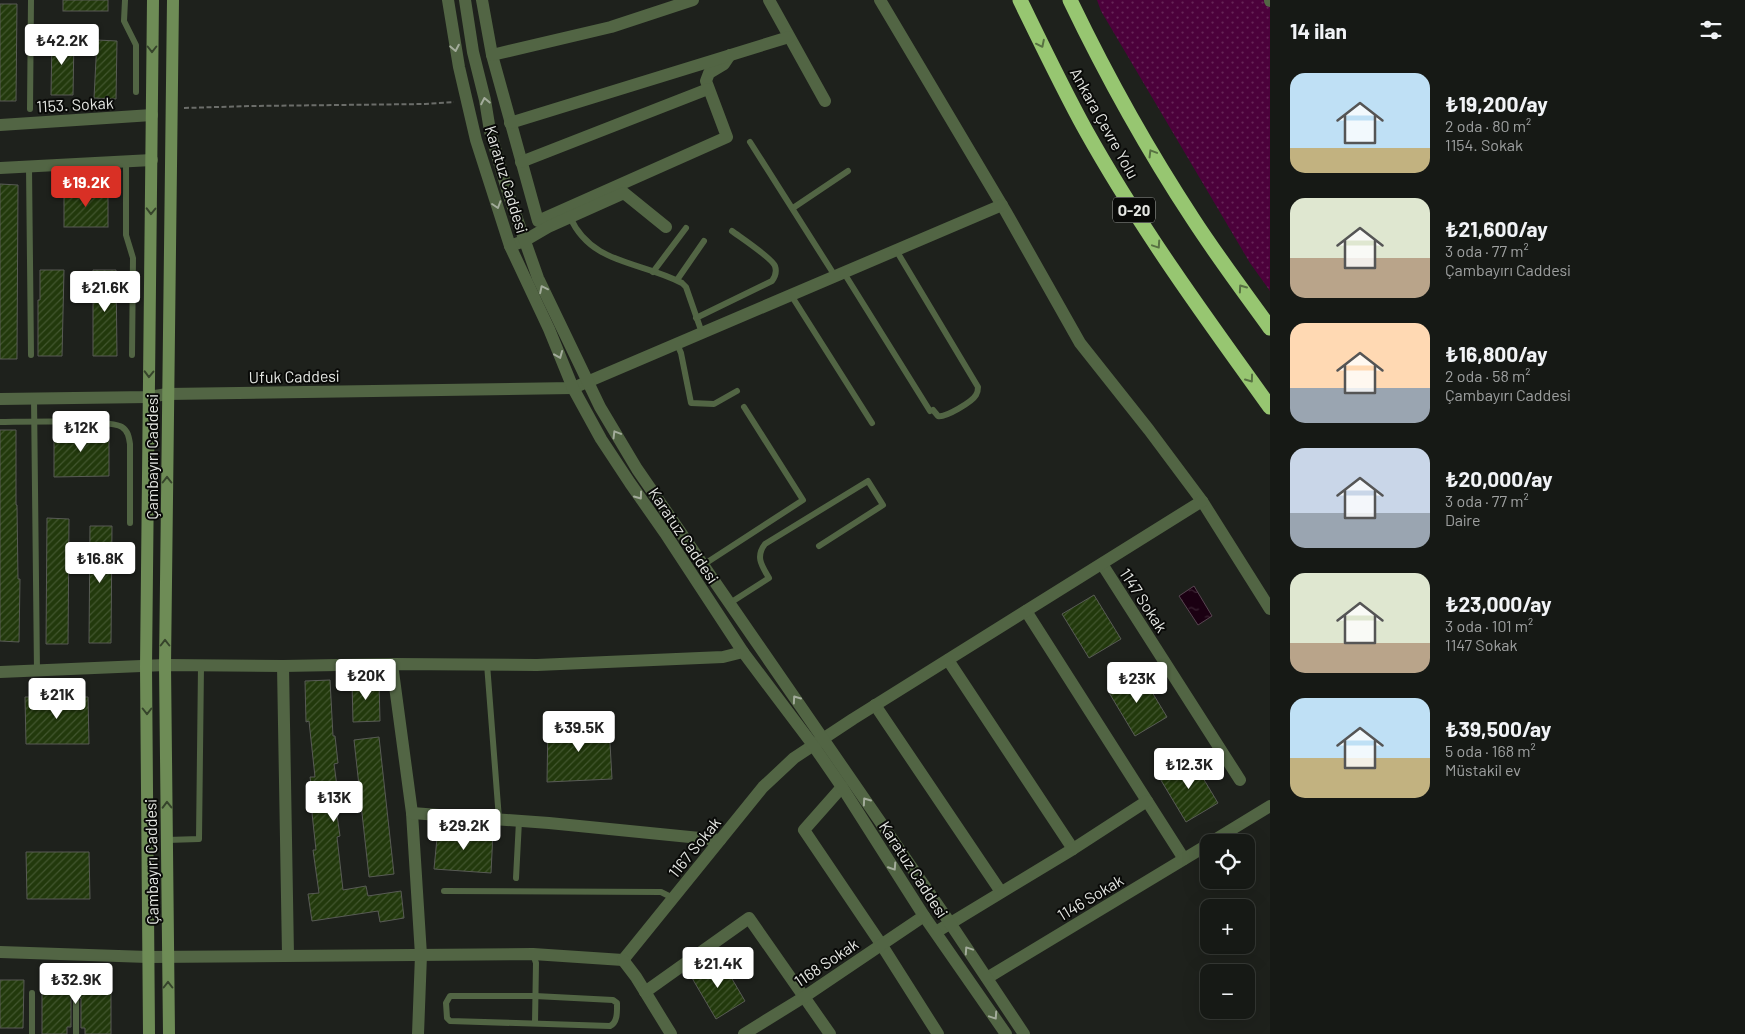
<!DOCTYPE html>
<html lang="tr">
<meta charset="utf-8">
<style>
body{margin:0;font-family:Barlow,sans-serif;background:#232622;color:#f1f3f6;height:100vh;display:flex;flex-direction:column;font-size:19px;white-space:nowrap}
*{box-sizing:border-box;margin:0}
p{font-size:16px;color:#9ea0a0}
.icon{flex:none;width:28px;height:28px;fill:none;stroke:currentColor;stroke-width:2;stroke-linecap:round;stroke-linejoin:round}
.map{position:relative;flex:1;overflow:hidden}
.details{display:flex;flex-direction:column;background:#161915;width:475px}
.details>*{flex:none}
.tools{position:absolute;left:1200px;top:834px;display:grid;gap:10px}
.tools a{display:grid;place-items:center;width:55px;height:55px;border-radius:10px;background:#161915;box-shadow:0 5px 20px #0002,0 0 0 1px #353834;font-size:25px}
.price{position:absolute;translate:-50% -42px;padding:0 11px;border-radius:5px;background:#fff;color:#222;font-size:16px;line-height:32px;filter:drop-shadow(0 1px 2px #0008)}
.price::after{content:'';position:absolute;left:50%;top:30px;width:15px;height:11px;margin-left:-8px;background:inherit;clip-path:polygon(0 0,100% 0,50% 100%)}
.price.selected{background:#d93025;color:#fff}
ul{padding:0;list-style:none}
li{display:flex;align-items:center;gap:15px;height:125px;padding:0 20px}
li span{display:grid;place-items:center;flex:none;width:140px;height:100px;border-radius:15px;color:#555}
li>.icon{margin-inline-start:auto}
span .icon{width:60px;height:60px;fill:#fffc;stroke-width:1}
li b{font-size:21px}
h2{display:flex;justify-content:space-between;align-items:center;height:60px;padding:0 20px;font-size:21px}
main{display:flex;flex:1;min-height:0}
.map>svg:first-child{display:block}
</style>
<main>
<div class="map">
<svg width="1270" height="1034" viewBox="0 0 1270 1034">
<defs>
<pattern id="grass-dots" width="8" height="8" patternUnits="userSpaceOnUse" patternTransform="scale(1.25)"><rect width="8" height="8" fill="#4c013b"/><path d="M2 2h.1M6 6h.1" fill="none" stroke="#662657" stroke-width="1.8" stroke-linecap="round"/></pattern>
<pattern id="water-ripples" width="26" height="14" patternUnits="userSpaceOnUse" patternTransform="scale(1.25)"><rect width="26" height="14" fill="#1b0012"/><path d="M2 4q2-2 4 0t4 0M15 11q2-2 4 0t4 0" fill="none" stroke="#3c2534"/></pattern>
<pattern id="building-hatch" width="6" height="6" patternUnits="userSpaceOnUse" patternTransform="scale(1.25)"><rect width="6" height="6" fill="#22390c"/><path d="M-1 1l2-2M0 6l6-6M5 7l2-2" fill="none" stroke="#42562f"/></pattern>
</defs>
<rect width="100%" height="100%" fill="#1e211c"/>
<polygon fill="url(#grass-dots)" points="1097,0 1270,0 1270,291 1250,263 1101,11"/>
<polygon fill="url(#water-ripples)" stroke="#584551" points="1194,586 1212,616 1198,625 1179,596"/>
<g fill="url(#building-hatch)" stroke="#585b55">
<rect x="63" y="0" width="45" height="11"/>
<polygon points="0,4 17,4 16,101 0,101"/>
<polygon points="52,38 74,38 73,95 51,95"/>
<polygon points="97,40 117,41 116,99 94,98"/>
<polygon points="0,184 18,185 17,359 0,359"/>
<rect x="64" y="190" width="44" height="37"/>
<polygon points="40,270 64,270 62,356 38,356 38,300 40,300"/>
<polygon points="93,270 116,270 117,356 93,356"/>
<polygon points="54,429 109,429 109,476 54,477"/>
<polygon points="0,430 16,430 16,505 17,505 18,579 20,579 19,642 0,641"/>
<polygon points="47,518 69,519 68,644 46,644"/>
<polygon points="90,526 112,526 111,643 89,643"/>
<polygon points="1094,595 1121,639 1089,658 1062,614"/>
<polygon points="1140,672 1167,717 1135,736 1108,691"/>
<polygon points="330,680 333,736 335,736 338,763 334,764 339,801 335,801 340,836 337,837 343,890 366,886 368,896 401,891 404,918 380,922 378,911 312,921 308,894 319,893 313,850 316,850 312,813 315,812 310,777 315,777 309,721 306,722 305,681"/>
<polygon points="352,681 379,681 380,721 353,722"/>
<polygon points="25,697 88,697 89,744 26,744"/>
<polygon points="548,723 609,725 612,779 547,782"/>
<polygon points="379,737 394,874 369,877 354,740"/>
<polygon points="1191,758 1218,803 1186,822 1159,777"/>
<polygon points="438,828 493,832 491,873 434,869"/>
<polygon points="26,852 89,852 90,899 27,899"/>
<polygon points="721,960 745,1001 716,1019 692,978"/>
<polygon points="42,977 69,977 69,980 111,980 111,1034 85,1034 85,1028 81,1028 81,999 76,994 73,995 71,999 71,1027 67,1027 67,1034 42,1034"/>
<polygon points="0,980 24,980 23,1028 0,1028"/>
</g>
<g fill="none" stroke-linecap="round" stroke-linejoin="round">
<polyline stroke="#6b6d69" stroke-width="2" stroke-dasharray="5 2.5" stroke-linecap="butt" points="184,108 251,106 425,104 454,102"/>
<g stroke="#526544" stroke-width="6">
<polyline points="125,0 124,21 136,45 136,92"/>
<polyline points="30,109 31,0"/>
<polyline points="750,142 835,276"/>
<polyline points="126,161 126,235 133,258 132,355"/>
<polyline points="29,167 31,355"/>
<polyline points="793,208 848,171"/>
<path d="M570,217c21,48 71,44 112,66l4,4 16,46"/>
<path d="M896,250l82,137c0,4 0,5 -2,8 -4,7 -31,23 -38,21l-5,-6"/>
<polyline points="653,272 686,228"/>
<polyline points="844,273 930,411"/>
<polyline points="677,280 704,241"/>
<polyline points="791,295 872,423"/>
<path d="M696,318l76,-37c3,-4 5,-9 3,-15 -3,-8 -35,-29 -43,-35"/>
<polyline points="677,344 681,353 691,403 714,404 737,391"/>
<polyline points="34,398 37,671"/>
<path d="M0,422c19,0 111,-3 122,5 6,4 7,10 8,17v79"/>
<polyline points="703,565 803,500 744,407"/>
<path d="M730,603l39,-25c-7,-12 -14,-21 -4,-34l103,-63 15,24 -64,41"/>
<polyline points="487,664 499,819"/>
<polyline points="167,840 199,839 201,666"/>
<polyline points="516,878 519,821"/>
<polyline points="444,891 661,892 673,898"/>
<polyline points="533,954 536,963 535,1023"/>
<polyline points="32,993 32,1034"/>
<path d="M450,996h85l78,4 4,3c0,8 1,19 -7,23l-160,-5 -3,-3 -1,-15z"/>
<polyline points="76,999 76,1034"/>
</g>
<g stroke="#526544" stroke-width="12">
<polyline points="482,0 492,55 538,221 727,137 706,81 709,73 724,64 730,55"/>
<polyline points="769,0 825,101"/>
<polyline points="880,0 1006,212 1080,343 1149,430 1202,501 1270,609"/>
<polyline points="1270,0 1270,1"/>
<polyline points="492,55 611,27 693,0"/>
<polyline points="510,123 789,37"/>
<polyline points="0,125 152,115"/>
<polyline points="521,162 708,89"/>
<polyline points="0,168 152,160"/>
<polyline points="510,246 524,241 548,227 624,193 666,227"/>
<polyline points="0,399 149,397 167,394 573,388 1002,205"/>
<polyline points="1102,564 1240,780"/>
<polyline points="1026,611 1184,859"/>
<polyline points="948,660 1073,849"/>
<polyline points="392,664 412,813 421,955 418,1034"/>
<polyline points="283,666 288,955"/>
<polyline points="0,672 165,665 283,666 392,664 537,665 723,657 743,652"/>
<polyline points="875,705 1001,892"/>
<polyline points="842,787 804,830 881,944 938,1034"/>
<polyline points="412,813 549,823 720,840"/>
<polyline points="1211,842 1270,806"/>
<polyline points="936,932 1073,849 1147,801"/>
<polyline points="0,952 148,957 533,954 623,960"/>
<polyline points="623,960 763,787 794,758 853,719 1202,501"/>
<polyline points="623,960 636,977 671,1034"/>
<polyline points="987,978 1209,844"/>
<polyline points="645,992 749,918 830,1034"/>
<polyline points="744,1034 804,997 924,916"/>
</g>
<g stroke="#526544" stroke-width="12">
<polyline points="448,0 459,67 476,140 510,246 549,329 573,388 601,439 630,483 665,533 743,652 813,745 842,787 924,916 1006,1034"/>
<polyline points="465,0 473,52 485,100 490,131 509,196 538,278 600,407 637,469 950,923 1024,1034"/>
</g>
<g stroke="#6e8c56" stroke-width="12">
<polyline points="149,1034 146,667 153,0"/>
<polyline points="169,1034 165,665 173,0"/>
</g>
<g stroke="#97c671" stroke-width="15">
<path d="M1020,0c21,43 42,87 65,129 54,97 120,188 185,278"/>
<path d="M1070,0c36,75 77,149 123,219 24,37 51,73 77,109"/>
</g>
</g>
<defs><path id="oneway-chevron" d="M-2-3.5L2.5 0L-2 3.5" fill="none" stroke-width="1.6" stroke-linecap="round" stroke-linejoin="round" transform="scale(1.25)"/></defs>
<g stroke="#577142">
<use href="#oneway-chevron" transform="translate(1041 44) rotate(64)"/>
<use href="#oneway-chevron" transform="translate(1152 153) rotate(-121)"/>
<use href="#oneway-chevron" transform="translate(1157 245) rotate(56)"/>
<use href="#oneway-chevron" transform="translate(1242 288) rotate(-125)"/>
<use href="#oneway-chevron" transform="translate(1250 379) rotate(54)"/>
</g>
<g stroke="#a3ac9b">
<use href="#oneway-chevron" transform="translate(455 48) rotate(79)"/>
<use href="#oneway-chevron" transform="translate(485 101) rotate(-101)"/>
<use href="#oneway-chevron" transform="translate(497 205) rotate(72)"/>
<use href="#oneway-chevron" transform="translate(543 289) rotate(-116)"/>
<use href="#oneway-chevron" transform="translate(559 355) rotate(68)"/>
<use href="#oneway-chevron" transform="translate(616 434) rotate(-121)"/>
<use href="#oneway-chevron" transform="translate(639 496) rotate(54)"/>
<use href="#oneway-chevron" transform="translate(796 699) rotate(-125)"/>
<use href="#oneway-chevron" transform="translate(866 801) rotate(-125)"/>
<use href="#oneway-chevron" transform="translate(893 867) rotate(57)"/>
<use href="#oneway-chevron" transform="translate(968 950) rotate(-124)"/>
<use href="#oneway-chevron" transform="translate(994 1016) rotate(56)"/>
</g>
<g stroke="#36442b">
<use href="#oneway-chevron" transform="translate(152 49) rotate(90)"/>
<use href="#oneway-chevron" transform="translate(151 211) rotate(91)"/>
<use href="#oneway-chevron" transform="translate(149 374) rotate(91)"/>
<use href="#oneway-chevron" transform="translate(167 480) rotate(-90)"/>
<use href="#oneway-chevron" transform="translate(165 643) rotate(-90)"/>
<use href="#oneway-chevron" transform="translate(147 711) rotate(90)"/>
<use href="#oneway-chevron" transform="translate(167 805) rotate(-91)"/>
<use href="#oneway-chevron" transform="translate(168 985) rotate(-90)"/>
</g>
<g text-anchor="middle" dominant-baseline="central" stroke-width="4" stroke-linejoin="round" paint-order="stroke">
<rect fill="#090a08" stroke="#a3a5a1" stroke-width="1" x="1113" y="197.5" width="42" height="25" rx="4"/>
<g font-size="15" font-weight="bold" fill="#e5e7e3">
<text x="1134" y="210">O-20</text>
</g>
<g font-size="16" fill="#e5e7e3" stroke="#090a08">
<text transform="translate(75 104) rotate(-3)">1153. Sokak</text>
<text transform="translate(1105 123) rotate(61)">Ankara Çevre Yolu</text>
<text transform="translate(507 179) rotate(73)">Karatuz Caddesi</text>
<text transform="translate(294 376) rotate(-1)">Ufuk Caddesi</text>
<text transform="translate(151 457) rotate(-90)">Çambayırı Caddesi</text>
<text transform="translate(684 535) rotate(56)">Karatuz Caddesi</text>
<text transform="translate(1144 600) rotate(57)">1147 Sokak</text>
<text transform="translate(694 847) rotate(-51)">1167 Sokak</text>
<text transform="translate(151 862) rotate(-91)">Çambayırı Caddesi</text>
<text transform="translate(914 869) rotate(57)">Karatuz Caddesi</text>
<text transform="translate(1090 897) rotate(-31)">1146 Sokak</text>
<text transform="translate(826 962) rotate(-34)">1168 Sokak</text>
</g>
</g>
</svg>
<div class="tools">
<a><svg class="icon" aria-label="locate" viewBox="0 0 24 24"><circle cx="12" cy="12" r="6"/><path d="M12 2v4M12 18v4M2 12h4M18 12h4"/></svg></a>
<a>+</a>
<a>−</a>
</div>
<b class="price" style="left:62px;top:66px">₺42.2K</b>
<b class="price selected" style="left:86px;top:208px">₺19.2K</b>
<b class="price" style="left:105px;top:313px">₺21.6K</b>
<b class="price" style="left:81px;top:453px">₺12K</b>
<b class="price" style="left:100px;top:584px">₺16.8K</b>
<b class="price" style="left:366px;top:701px">₺20K</b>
<b class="price" style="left:1137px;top:704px">₺23K</b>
<b class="price" style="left:57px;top:720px">₺21K</b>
<b class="price" style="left:579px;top:753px">₺39.5K</b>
<b class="price" style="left:1189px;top:790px">₺12.3K</b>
<b class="price" style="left:334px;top:823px">₺13K</b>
<b class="price" style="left:464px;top:851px">₺29.2K</b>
<b class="price" style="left:718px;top:989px">₺21.4K</b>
<b class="price" style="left:76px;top:1005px">₺32.9K</b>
</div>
<section class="details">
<h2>14 ilan<svg class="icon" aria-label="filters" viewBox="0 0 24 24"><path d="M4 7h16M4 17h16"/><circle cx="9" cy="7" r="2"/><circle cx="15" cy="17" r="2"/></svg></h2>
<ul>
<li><span style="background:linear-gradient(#bfe0f5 75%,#c2b280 0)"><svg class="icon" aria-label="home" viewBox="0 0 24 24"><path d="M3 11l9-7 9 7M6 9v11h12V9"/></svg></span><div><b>₺19,200/ay</b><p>2 oda · 80 m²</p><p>1154. Sokak</p></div></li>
<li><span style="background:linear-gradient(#dfe7d0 60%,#b9a48a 0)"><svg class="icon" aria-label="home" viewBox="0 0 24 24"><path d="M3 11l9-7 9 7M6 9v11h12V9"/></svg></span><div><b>₺21,600/ay</b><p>3 oda · 77 m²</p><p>Çambayırı Caddesi</p></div></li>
<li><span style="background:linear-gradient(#ffd9b3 65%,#9aa5b1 0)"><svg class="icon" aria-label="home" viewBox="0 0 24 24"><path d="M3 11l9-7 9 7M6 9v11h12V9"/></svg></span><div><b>₺16,800/ay</b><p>2 oda · 58 m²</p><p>Çambayırı Caddesi</p></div></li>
<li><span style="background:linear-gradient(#c9d6e8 65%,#9aa5b1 0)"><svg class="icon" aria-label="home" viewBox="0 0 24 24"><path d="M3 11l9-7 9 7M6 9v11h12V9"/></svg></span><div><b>₺20,000/ay</b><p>3 oda · 77 m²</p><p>Daire</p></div></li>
<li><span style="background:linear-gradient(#dfe7d0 70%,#b9a48a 0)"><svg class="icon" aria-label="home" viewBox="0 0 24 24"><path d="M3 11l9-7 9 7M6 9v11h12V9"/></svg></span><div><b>₺23,000/ay</b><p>3 oda · 101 m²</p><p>1147 Sokak</p></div></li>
<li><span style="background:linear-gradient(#bfe0f5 60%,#c2b280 0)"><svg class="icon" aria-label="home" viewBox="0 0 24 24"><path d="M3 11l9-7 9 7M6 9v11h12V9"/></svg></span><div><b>₺39,500/ay</b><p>5 oda · 168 m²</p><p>Müstakil ev</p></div></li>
</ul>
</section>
</main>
